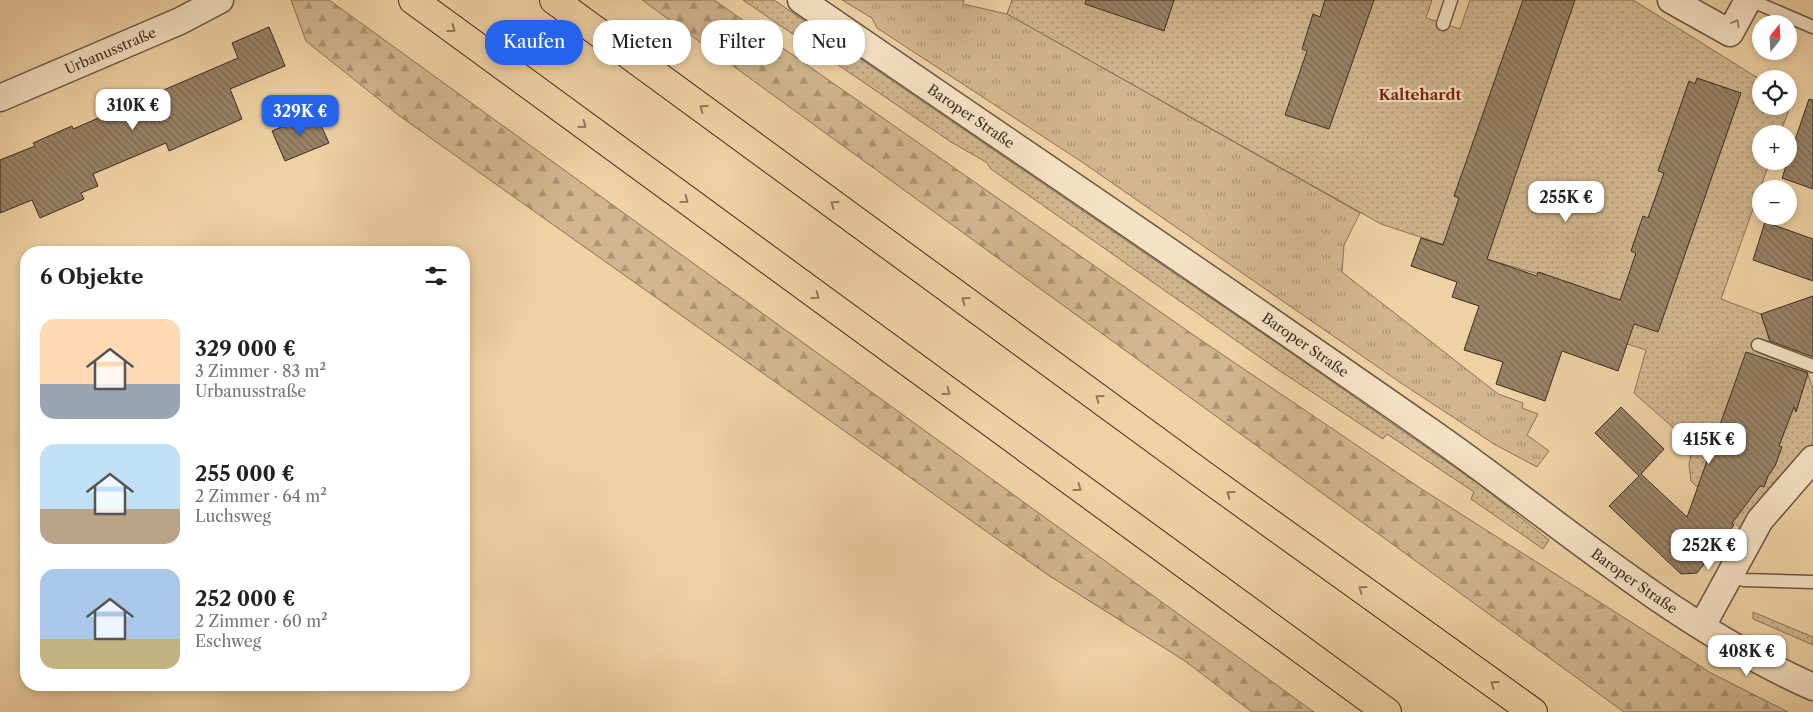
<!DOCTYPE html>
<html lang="de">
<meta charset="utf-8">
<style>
body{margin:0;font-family:"Libre Caslon Text",serif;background:#f6f6f6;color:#202124;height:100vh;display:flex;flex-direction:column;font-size:19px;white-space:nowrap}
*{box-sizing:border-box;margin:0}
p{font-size:16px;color:#757577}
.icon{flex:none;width:28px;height:28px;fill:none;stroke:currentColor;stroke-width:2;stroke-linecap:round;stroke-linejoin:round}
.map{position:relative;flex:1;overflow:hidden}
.panel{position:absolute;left:20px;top:246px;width:450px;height:445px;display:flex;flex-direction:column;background:#fff;border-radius:20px;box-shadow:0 2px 8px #0003}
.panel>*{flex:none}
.hud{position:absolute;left:485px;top:20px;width:475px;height:45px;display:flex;gap:10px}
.needle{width:32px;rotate:18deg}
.controls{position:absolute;left:1752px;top:15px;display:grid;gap:10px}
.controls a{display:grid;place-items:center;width:45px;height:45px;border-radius:50%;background:#fff;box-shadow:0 2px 8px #0003;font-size:25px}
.price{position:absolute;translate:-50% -42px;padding:0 11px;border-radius:10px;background:#fff;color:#222;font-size:16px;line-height:32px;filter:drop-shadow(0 1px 2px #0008)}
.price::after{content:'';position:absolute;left:50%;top:30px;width:15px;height:11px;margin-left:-8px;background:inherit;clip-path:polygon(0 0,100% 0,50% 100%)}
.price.on{background:#2563eb;color:#fff}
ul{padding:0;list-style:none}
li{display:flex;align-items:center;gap:15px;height:125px;padding:0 20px}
li span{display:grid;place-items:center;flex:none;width:140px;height:100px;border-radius:15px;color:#555}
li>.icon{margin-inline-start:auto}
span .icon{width:60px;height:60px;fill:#fffc;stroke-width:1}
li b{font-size:21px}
h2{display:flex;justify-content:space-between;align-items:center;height:60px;padding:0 20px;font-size:21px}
.chip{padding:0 18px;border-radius:20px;background:#fff;box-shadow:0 2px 8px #0003;font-size:18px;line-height:45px}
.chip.on{background:#2563eb;color:#fff}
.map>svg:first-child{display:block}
</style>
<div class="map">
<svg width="1813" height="712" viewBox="0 0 1813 712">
<defs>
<pattern id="grass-dots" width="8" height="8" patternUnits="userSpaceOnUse" patternTransform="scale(1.25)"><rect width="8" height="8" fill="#d0b58e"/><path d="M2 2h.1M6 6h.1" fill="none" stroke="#aa9474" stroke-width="1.8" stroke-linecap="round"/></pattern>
<pattern id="forest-firs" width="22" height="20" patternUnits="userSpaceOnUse" patternTransform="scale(1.25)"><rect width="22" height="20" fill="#d0b58e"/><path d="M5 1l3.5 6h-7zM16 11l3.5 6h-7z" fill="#aa9474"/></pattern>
<pattern id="park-tufts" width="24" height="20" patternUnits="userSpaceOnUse" patternTransform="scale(1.25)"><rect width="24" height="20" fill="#d0b58e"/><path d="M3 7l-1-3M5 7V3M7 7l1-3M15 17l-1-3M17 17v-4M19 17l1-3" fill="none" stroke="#aa9474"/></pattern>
<pattern id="building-back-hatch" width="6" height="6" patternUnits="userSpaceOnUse" patternTransform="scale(1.25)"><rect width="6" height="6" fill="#998367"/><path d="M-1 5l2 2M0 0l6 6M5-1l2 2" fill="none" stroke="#7e6c55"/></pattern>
</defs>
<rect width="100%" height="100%" fill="#efd1a3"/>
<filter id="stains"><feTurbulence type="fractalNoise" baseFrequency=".004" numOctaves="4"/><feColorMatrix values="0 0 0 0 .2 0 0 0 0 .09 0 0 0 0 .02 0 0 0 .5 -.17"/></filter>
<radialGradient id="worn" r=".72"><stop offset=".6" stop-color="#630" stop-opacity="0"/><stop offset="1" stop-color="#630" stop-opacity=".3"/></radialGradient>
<g fill="url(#grass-dots)" stroke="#86725a">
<polygon points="743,0 774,0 1294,355 1480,485 1549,540 1543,549 1471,499 1474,492 1387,434 1383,439 1274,367 991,169 986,162 951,142"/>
<polygon points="1012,0 1432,0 1426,18 1460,29 1470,0 1633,0 1761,80 1761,106 1789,106 1789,97 1793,99 1780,134 1761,134 1761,161 1770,161 1721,299 1761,314 1769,338 1770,355 1807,372 1813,388 1813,454 1744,532 1691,481 1689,464 1693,445 1634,393 1646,350 1627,344 1573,284 1493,261 1381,224 1007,14"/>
<polygon points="1753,612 1813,637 1813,645 1753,619"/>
</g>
<g fill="url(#forest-firs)" stroke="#86725a">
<polygon points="291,0 329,0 1314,712 1252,712 1185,661 1048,575 401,117 306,41"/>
<polygon points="642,0 714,0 1192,334 1420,488 1711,673 1788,712 1624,712"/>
</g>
<polygon fill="url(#park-tufts)" stroke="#86725a" points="842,0 964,0 963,4 1007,14 1360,213 1344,245 1342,272 1498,394 1523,403 1522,408 1538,414 1527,435 1549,451 1537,467 1494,444 1401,383 1082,162 877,28 872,18"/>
<g fill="url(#building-back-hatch)" stroke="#3b2e26">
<polygon points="1086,0 1174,0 1164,31 1085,4"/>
<polygon points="1325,0 1374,0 1329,129 1285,115 1307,51 1302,49 1313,14 1320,17"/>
<polygon points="1523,0 1575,0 1487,259 1537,276 1538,272 1620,300 1636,253 1631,251 1643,216 1648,218 1664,173 1658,171 1689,81 1695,84 1697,78 1741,93 1658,332 1634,324 1618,371 1562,351 1545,401 1496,384 1503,362 1464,350 1479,306 1452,297 1457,282 1411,266 1421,238 1443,245 1459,198 1454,196"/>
<polygon points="269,27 285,66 230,89 242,119 169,151 166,143 93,174 98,186 81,193 84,199 40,218 32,200 0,213 0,160 35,146 33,143 72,126 73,129 238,58 232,43"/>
<polygon points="1809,99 1813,100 1813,189 1782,178"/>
<polygon points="315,112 329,143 285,161 272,131"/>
<polygon points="1765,222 1813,239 1813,281 1753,260"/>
<polygon points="1813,296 1813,357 1770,341 1761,314"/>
<polygon points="1746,352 1808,373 1796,412 1794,407 1779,446 1782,447 1775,466 1768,476 1764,487 1760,486 1732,523 1734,525 1697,573 1681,574 1609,506 1639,476 1595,433 1621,407 1664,449 1641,474 1687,517"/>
</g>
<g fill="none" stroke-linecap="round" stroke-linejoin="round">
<defs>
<g id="service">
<polyline points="1750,0 1813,27"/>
<polyline points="1443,24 1451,0"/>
<polyline points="1758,345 1813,366"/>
<polyline points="1730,575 1744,580 1813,582"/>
</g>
<g id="minor">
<path id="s1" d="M801,0c211,145 424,288 634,435 123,86 239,190 378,252"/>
<polyline points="1671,0 1730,33 1748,0"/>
<path id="s2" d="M0,98l180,-77 40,-21"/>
<polyline points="1702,626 1760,520 1813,459"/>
</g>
<g id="motorway">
<polyline points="413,0 1387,712"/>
<polyline points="554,0 1206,477 1533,712"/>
</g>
</defs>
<use href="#service" stroke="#685745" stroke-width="15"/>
<use href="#minor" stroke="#685745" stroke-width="29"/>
<use href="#motorway" stroke="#3b2e26" stroke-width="30"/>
<use href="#service" stroke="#f5e1c3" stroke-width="12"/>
<use href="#minor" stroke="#f5e1c3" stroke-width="26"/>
<use href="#motorway" stroke="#efd1a3" stroke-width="28"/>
</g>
<defs><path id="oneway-chevron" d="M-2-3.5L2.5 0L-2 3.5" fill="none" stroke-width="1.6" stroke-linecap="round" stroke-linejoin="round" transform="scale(1.25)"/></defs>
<use stroke="#988874" href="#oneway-chevron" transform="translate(1736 23) rotate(-61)"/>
<g stroke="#8c775e">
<use href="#oneway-chevron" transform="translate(452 29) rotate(36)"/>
<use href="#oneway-chevron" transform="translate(703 108) rotate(-144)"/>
<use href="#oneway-chevron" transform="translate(583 125) rotate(36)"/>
<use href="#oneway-chevron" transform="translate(685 200) rotate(36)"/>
<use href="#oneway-chevron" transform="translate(834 204) rotate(-144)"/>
<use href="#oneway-chevron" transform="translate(816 296) rotate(36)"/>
<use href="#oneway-chevron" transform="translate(965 300) rotate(-144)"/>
<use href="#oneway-chevron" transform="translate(947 392) rotate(36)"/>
<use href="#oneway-chevron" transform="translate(1099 398) rotate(-144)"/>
<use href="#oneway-chevron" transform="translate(1078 488) rotate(36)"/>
<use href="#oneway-chevron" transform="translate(1230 494) rotate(-144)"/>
<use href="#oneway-chevron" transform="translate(1362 589) rotate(-144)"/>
<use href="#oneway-chevron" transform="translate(1494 684) rotate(-144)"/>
</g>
<g text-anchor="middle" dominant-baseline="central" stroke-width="4.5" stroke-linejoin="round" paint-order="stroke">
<g font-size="14" fill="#3b2e26" stroke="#f5e1c3">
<text stroke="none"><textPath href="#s2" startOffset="120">Urbanusstraße</textPath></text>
<text stroke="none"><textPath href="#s1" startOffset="206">Baroper Straße</textPath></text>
<text stroke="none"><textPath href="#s1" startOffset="611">Baroper Straße</textPath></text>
<text stroke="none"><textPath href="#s1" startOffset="1016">Baroper Straße</textPath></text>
</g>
<g font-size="15" font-weight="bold" fill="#7a1f14" stroke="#f5e1c3">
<text x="1420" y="94">Kaltehardt</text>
</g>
</g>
<rect width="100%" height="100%" filter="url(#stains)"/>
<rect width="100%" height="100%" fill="url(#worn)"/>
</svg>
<div class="controls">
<a><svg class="needle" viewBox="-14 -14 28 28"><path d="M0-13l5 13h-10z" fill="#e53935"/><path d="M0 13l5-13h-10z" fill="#757577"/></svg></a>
<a><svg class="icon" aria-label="locate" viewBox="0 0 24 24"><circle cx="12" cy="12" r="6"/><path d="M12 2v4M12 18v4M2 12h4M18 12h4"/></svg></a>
<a>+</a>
<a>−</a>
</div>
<b class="price" style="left:133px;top:131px">310K €</b>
<b class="price on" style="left:300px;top:137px">329K €</b>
<b class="price" style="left:1566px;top:223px">255K €</b>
<b class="price" style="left:1709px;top:465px">415K €</b>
<b class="price" style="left:1709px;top:571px">252K €</b>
<b class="price" style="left:1747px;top:677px">408K €</b>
<div class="hud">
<a class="chip on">Kaufen</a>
<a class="chip">Mieten</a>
<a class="chip">Filter</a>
<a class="chip">Neu</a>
</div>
<section class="panel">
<h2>6 Objekte<svg class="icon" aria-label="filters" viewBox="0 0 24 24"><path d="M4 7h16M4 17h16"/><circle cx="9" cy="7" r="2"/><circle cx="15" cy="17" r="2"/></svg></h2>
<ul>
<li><span style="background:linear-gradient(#ffd9b3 65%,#9aa5b1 0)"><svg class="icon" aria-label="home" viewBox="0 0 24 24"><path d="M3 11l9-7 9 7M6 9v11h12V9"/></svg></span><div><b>329 000 €</b><p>3 Zimmer · 83 m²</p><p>Urbanusstraße</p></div></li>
<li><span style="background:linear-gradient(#bfe0f5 65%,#b9a48a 0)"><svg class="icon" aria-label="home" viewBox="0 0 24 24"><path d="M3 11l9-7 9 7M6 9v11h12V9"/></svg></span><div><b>255 000 €</b><p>2 Zimmer · 64 m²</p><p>Luchsweg</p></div></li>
<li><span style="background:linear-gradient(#a9c7e8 70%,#c2b280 0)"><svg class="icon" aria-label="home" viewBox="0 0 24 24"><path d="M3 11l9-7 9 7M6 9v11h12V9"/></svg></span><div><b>252 000 €</b><p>2 Zimmer · 60 m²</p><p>Eschweg</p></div></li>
</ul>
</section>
</div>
